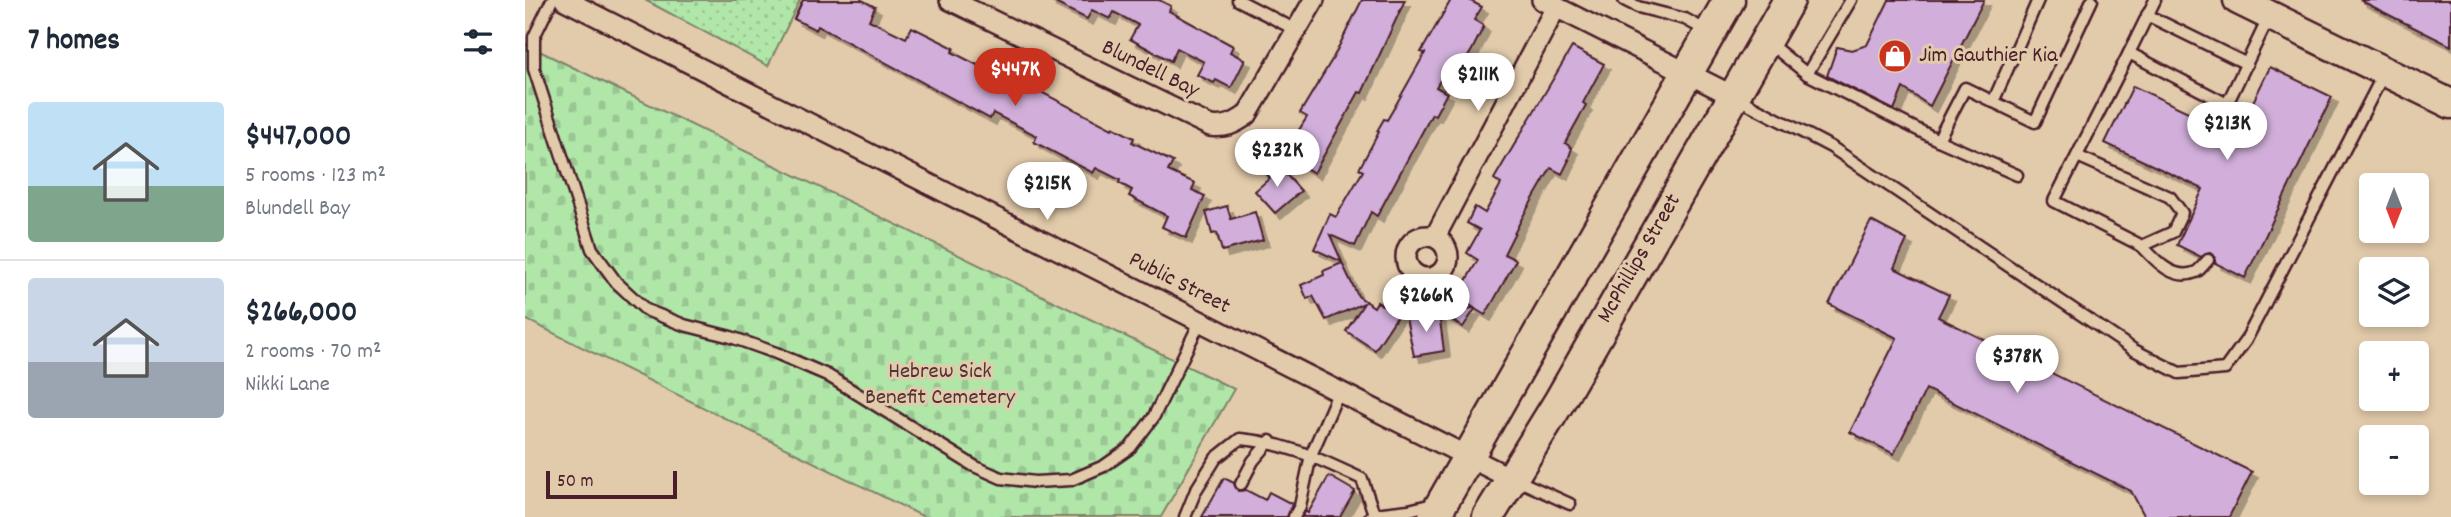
<!DOCTYPE html>
<meta charset="utf-8">
<style>
body{margin:0;font-family:Dekko,sans-serif;background:#f2f2f3;color:#1f2937;height:100vh;display:flex;flex-direction:column;font-size:26px;white-space:nowrap}
*{box-sizing:border-box;margin:0}
p{font-size:23px;color:#747a83}
.icon{flex:none;width:38px;height:38px;fill:none;stroke:currentColor;stroke-width:2;stroke-linecap:round;stroke-linejoin:round}
.map{position:relative;flex:1;overflow:hidden}
.panel{display:flex;flex-direction:column;background:#fff;width:525px}
.panel>*{flex:none}
.needle{width:46px;rotate:180deg}
.controls{position:absolute;left:1834px;top:173px;display:grid;gap:14px}
.controls a{display:grid;place-items:center;width:70px;height:70px;border-radius:7px;background:#fff;box-shadow:0 4px 10px #0003;font-size:35px}
.scale{position:absolute;left:21px;bottom:18px;width:131px;box-sizing:border-box;padding-left:7px;border:4px solid #4a1f2b;border-top:0;font-size:19px;line-height:24px;white-space:nowrap;color:#4a1f2b;-webkit-text-stroke:5px #e2cbab;paint-order:stroke}
.price{position:absolute;translate:-50% -60px;padding:0 16px;border-radius:24px;background:#fff;color:#222;font-size:23px;line-height:46px;filter:drop-shadow(0 2px 4px #0008)}
.price::after{content:'';position:absolute;left:50%;top:42px;width:21px;height:16px;margin-left:-10px;background:inherit;clip-path:polygon(0 0,100% 0,50% 100%)}
.price.selected{background:#c8321e;color:#fff}
ul{padding:0;list-style:none}
li{display:flex;align-items:center;gap:21px;height:175px;padding:0 28px}
li+li{border-top:2px solid #e0e1e3}
li span{display:grid;place-items:center;flex:none;width:196px;height:140px;border-radius:7px;color:#555}
li>.icon{margin-inline-start:auto}
span .icon{width:84px;height:84px;fill:#fffc;stroke-width:1}
li b{font-size:30px}
h2{display:flex;justify-content:space-between;align-items:center;height:84px;padding:0 28px;font-size:30px}
main{display:flex;flex:1;min-height:0}
.map>svg:first-child{display:block}
</style>
<main>
<section class="panel">
<h2>7 homes<svg class="icon" aria-label="filters" viewBox="0 0 24 24"><path d="M4 7h16M4 17h16"/><circle cx="9" cy="7" r="2"/><circle cx="15" cy="17" r="2"/></svg></h2>
<ul>
<li><span style="background:linear-gradient(#bfe0f5 60%,#7fa58c 0)"><svg class="icon" aria-label="home" viewBox="0 0 24 24"><path d="M3 11l9-7 9 7M6 9v11h12V9"/></svg></span><div><b>$447,000</b><p>5 rooms · 123 m²</p><p>Blundell Bay</p></div></li>
<li><span style="background:linear-gradient(#c9d6e8 60%,#9aa5b1 0)"><svg class="icon" aria-label="home" viewBox="0 0 24 24"><path d="M3 11l9-7 9 7M6 9v11h12V9"/></svg></span><div><b>$266,000</b><p>2 rooms · 70 m²</p><p>Nikki Lane</p></div></li>
</ul>
</section>
<div class="map">
<svg width="1926" height="517" viewBox="0 0 1926 517">
<defs>
<pattern id="cemetery-stones" width="16" height="16" patternUnits="userSpaceOnUse" patternTransform="scale(1.75)"><rect width="16" height="16" fill="#b0e7a9"/><path d="M2 7V4a2 2 0 0 1 4 0v3zM10 15v-3a2 2 0 0 1 4 0v3z" fill="#99c692"/></pattern>
<pattern id="park-dots" width="8" height="8" patternUnits="userSpaceOnUse" patternTransform="scale(1.75)"><rect width="8" height="8" fill="#b0e7a9"/><path d="M2 2h.1M6 6h.1" fill="none" stroke="#99c692" stroke-width="1.8" stroke-linecap="round"/></pattern>
<filter id="shadow"><feDropShadow dx="6" dy="6" stdDeviation="0" flood-color="#0004"/></filter>
</defs>
<rect width="100%" height="100%" fill="#e2cbab"/>
<filter id="ink" filterUnits="userSpaceOnUse"><feTurbulence type="fractalNoise" baseFrequency=".0143" numOctaves="2"/><feDisplacementMap in="SourceGraphic" scale="14" xChannelSelector="R" yChannelSelector="G"/><feConvolveMatrix kernelMatrix="1 2 1 2 8 2 1 2 1" color-interpolation-filters="sRGB"/></filter>
<g filter="url(#ink)">
<polygon fill="url(#cemetery-stones)" stroke="#7d836a" stroke-width="2" points="0,44 709,389 636,517 399,517 0,319"/>
<polygon fill="url(#park-dots)" stroke="#7d836a" stroke-width="2" points="120,0 275,0 243,66"/>
<g fill="#d1afda" stroke="#4a1f2b" stroke-width="2" filter="url(#shadow)">
<polygon points="278,0 337,0 350,7 344,20 381,38 387,27 429,48 427,52 466,72 468,67 587,129 588,127 609,138 607,142 648,162 643,171 670,183 667,190 680,196 661,238 637,227 642,216 604,196 607,190 594,183 595,180 571,168 568,173 509,142 512,136 468,113 465,119 293,26 291,30 269,19"/>
<polygon points="524,0 634,0 646,6 644,11 708,46 705,52 720,60 706,88 691,80 689,83 672,75 679,62 652,48 646,61 605,39 613,25 589,12 585,19 567,10 562,19"/>
<polygon points="837,0 880,0 837,93 834,92 789,173 759,154 782,117 775,113 808,58"/>
<polygon points="926,0 944,0 957,7 949,20 959,26 947,50 937,67 926,61 911,87 922,93 910,115 907,114 852,216 846,212 830,246 805,235 817,262 789,249 805,214 811,217 838,171 834,169 854,132 852,131 859,119 862,120 869,108 900,53 896,52"/>
<polygon points="1364,0 1459,0 1405,106 1378,88 1369,110 1302,76 1312,47 1327,50 1342,45"/>
<polygon points="1835,0 1926,0 1926,46 1870,18"/>
<polygon points="1047,47 1079,64 1058,103 1061,105 1040,143 1047,148 1043,160 1044,160 1037,174 1026,168 997,218 979,254 991,260 969,300 960,315 950,309 938,327 916,313 949,308 932,296 953,260 942,253 955,230 942,223 950,207 960,213 976,184 969,179"/>
<polygon points="1745,67 1807,97 1720,278 1690,263 1690,257 1685,253 1676,257 1652,245 1678,189 1580,143 1608,86 1712,135"/>
<polygon points="750,162 776,191 750,213 730,191 745,178 740,172"/>
<polygon points="702,206 706,219 730,212 738,240 697,251 692,233 687,234 681,212"/>
<polygon points="1346,221 1382,240 1369,268 1424,295 1413,317 1727,472 1704,517 1620,517 1606,491 1401,389 1369,454 1325,432 1372,338 1304,304"/>
<polygon points="817,263 833,296 849,307 852,302 873,315 850,350 821,331 839,303 801,320 788,296 782,299 776,285 799,275 798,271"/>
<polygon points="914,313 919,351 889,356 881,318"/>
<polygon points="804,476 830,491 815,517 777,517 781,511 783,513"/>
<polygon points="699,478 709,483 713,491 721,490 740,500 744,492 767,504 762,517 677,517"/>
</g>
<g fill="none" stroke-linecap="round" stroke-linejoin="round">
<defs>
<g id="lane">
<polyline points="27,0 9,37 9,69 67,249 91,282 121,310 159,325 206,337 251,353 302,375 449,466 476,478 510,482 546,480 579,466 605,448 628,418 675,322"/>
<polyline points="713,0 771,30"/>
<polyline points="1099,0 1113,7 1160,19 1182,31"/>
<polyline points="1630,0 1604,53 1702,104 1744,17"/>
<polyline points="1622,15 1722,64"/>
<polyline points="1244,43 1282,74 1413,140"/>
<polyline points="1282,74 1326,0"/>
<polyline points="1212,98 1306,147 1609,350 1654,373 1700,369 1721,340 1858,75"/>
<polyline points="1468,102 1513,0"/>
<polyline points="1552,156 1645,197 1657,213 1648,232 1617,246 1529,201 1604,53"/>
<polyline points="1492,175 1413,140 1440,88 1510,122 1567,0"/>
<path d="M1617,246c13,14 32,36 54,26 4,-2 9,-9 12,-12"/>
<polyline points="992,480 1045,504"/>
<polyline points="716,484 728,461 745,441"/>
<path d="M660,517l11,-27 20,-32 24,-19c48,4 79,20 122,40l12,35"/>
<polyline points="769,517 775,506 786,455 814,391"/>
<polyline points="845,517 849,514 884,510 908,504"/>
</g>
<g id="street">
<polyline points="40,0 985,478"/>
<path d="M425,0l260,126c16,2 24,-2 37,-11l67,-115"/>
<polyline points="1017,0 1208,96"/>
<circle cx="902" cy="257" r="21"/>
<polyline points="910,237 1031,7"/>
</g>
<polyline id="secondary" points="1713,0 1926,104"/>
<g id="primary">
<polyline points="909,517 1204,0"/>
<polyline points="963,517 1034,402 1264,0"/>
</g>
</defs>
<use href="#lane" stroke="#4a1f2b" stroke-width="15"/>
<use href="#street" stroke="#4a1f2b" stroke-width="24"/>
<use href="#secondary" stroke="#4a1f2b" stroke-width="33"/>
<use href="#primary" stroke="#4a1f2b" stroke-width="35"/>
<use href="#lane" stroke="#e2cbab" stroke-width="10"/>
<use href="#street" stroke="#e2cbab" stroke-width="19"/>
<use href="#secondary" stroke="#e2cbab" stroke-width="28"/>
<use href="#primary" stroke="#e2cbab" stroke-width="30"/>
</g>
</g>
<defs>
<symbol id="shop-disc" viewBox="-11 -11 22 22"><circle r="9.5" fill="#c8321e" stroke="#e2cbab"/><path d="M-5-2.5h2.3a2.7 3.5 0 0 1 5.4 0H5L5.5 6h-11ZM-1.5-2.5h3a1.5 2.3 0 0 0-3 0Z" fill="#fff"/></symbol>
</defs>
<g fill-rule="evenodd">
<use href="#shop-disc" x="1351" y="37" width="38" height="38"/>
</g>
<g text-anchor="middle" dominant-baseline="central" stroke-width="6" stroke-linejoin="round" paint-order="stroke">
<g font-size="23" fill="#4a1f2b" stroke="#e2cbab" text-anchor="start">
<text x="1394" y="56">Jim Gauthier Kia</text>
</g>
<g font-size="23" fill="#4a1f2b" stroke="#e2cbab">
<text transform="translate(625 70) rotate(26)">Blundell Bay</text>
<text transform="translate(1115 259) rotate(-60)">McPhillips Street</text>
<text transform="translate(654 284) rotate(27)">Public Street</text>
</g>
<g font-size="23" fill="#543338" stroke="#e2cbab">
<text x="415" y="372">Hebrew Sick<tspan x="415" dy="26">Benefit Cemetery</tspan></text>
</g>
</g>
</svg>
<div class="controls">
<a><svg class="needle" viewBox="-14 -14 28 28"><path d="M0-13l5 13h-10z" fill="#e53935"/><path d="M0 13l5-13h-10z" fill="#747a83"/></svg></a>
<a><svg class="icon" aria-label="layers" viewBox="0 0 24 24"><path d="M12 4l9 5-9 5-9-5zM3 14l9 5 9-5"/></svg></a>
<a>+</a>
<a>−</a>
</div>
<div class="scale">50 m</div>
<b class="price selected" style="left:490px;top:108px">$447K</b>
<b class="price" style="left:953px;top:113px">$211K</b>
<b class="price" style="left:1702px;top:162px">$213K</b>
<b class="price" style="left:752px;top:189px">$232K</b>
<b class="price" style="left:522px;top:222px">$215K</b>
<b class="price" style="left:901px;top:334px">$266K</b>
<b class="price" style="left:1492px;top:395px">$378K</b>
</div>
</main>
